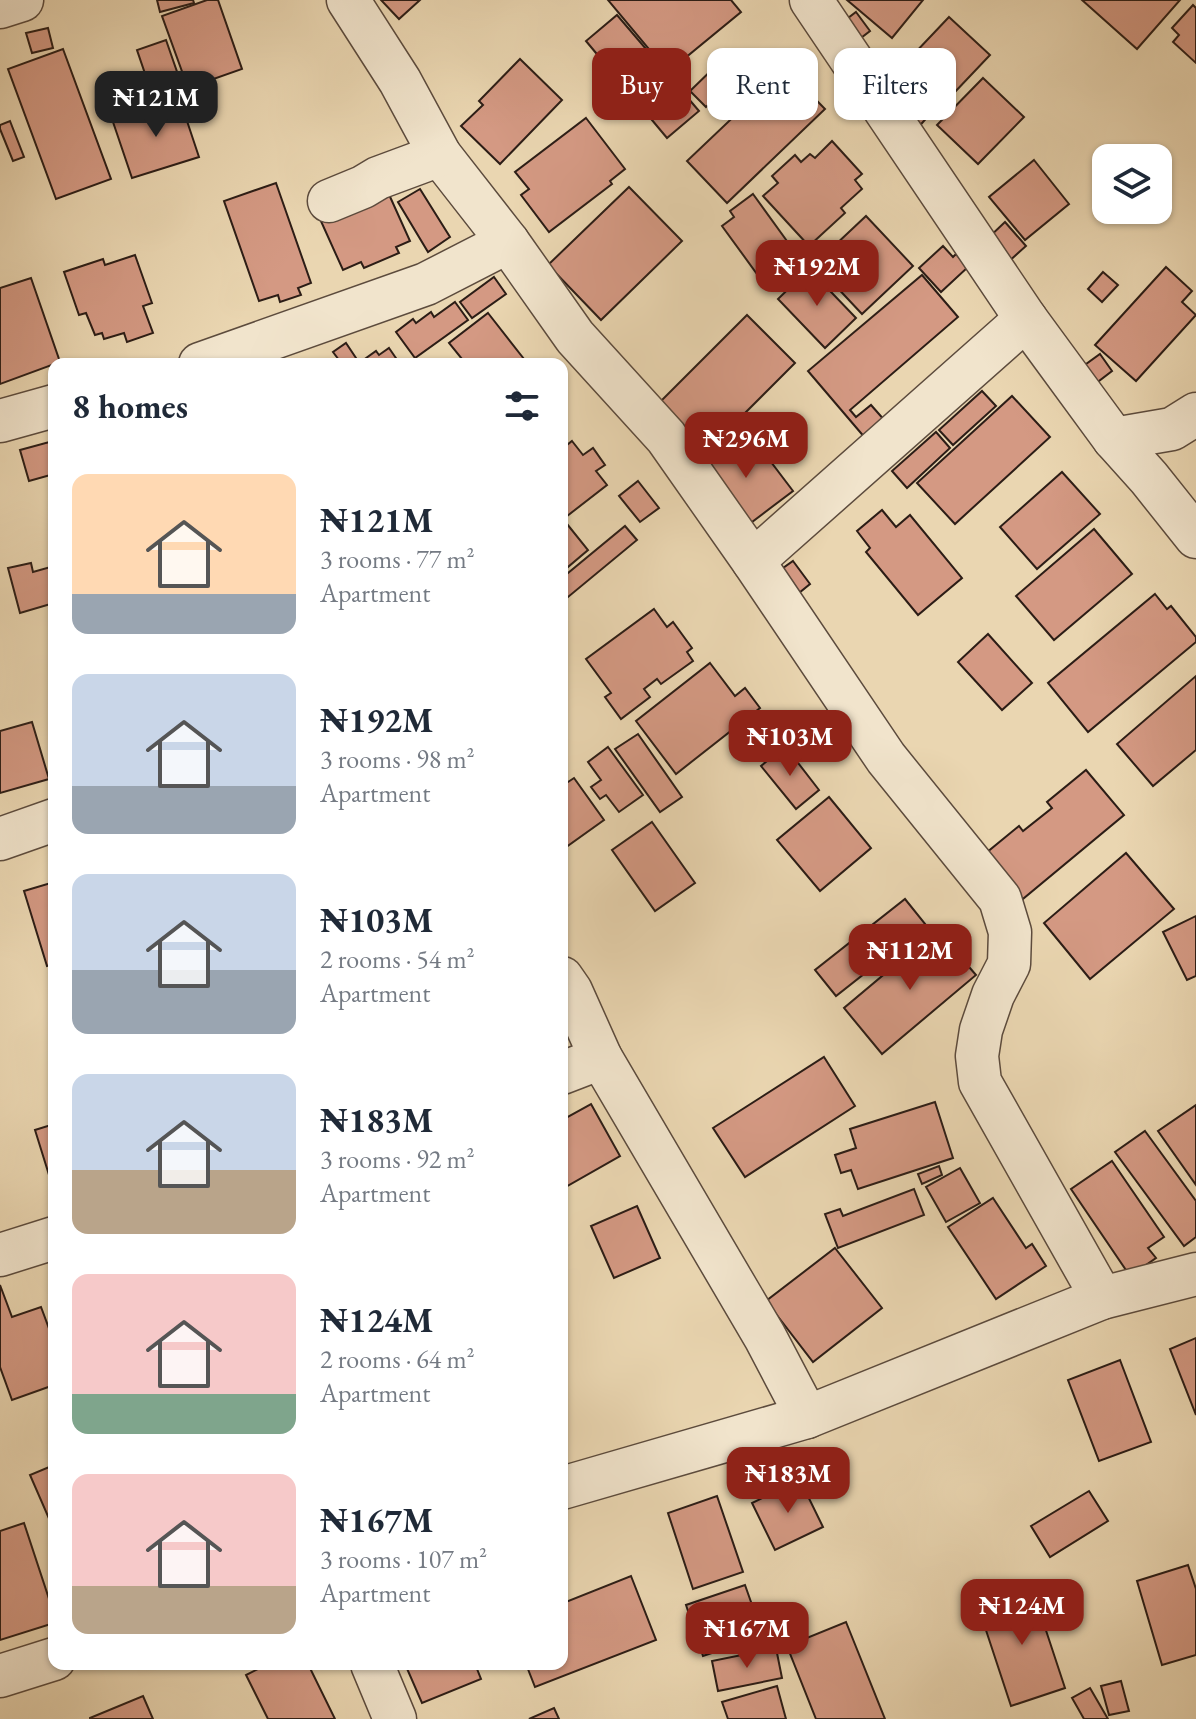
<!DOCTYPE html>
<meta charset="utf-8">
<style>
body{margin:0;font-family:"EB Garamond",serif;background:#f6f6f7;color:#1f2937;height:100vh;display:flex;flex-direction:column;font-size:30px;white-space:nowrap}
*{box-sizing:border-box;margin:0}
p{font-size:26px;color:#747a83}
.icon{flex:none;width:44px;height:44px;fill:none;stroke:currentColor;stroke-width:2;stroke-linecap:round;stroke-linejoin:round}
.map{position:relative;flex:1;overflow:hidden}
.details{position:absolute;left:48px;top:358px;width:520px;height:1312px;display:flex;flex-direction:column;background:#fff;border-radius:16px;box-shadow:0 2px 6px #0004}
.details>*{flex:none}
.hud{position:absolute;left:592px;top:48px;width:484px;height:72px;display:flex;gap:16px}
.controls{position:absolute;left:1092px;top:144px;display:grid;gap:16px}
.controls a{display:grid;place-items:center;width:80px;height:80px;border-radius:16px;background:#fff;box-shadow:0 2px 6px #0004;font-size:40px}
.price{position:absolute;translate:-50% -68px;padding:0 18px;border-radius:16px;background:#8f2418;color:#fff;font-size:26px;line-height:52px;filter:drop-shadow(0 2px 4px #0008)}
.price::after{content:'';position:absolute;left:50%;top:48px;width:24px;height:18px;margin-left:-12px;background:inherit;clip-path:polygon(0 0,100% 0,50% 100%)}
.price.active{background:#222;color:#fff}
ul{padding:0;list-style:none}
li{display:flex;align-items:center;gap:24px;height:200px;padding:0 24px}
li span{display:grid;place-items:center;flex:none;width:224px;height:160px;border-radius:16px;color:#555}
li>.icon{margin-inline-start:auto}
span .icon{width:96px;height:96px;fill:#fffc;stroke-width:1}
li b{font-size:34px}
h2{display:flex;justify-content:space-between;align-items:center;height:96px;padding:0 24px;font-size:34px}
.tag{padding:0 28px;border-radius:16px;background:#fff;box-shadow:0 2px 6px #0004;font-size:28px;line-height:72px}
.tag.active{background:#8f2418;color:#fff}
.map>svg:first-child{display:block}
</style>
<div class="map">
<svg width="1196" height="1719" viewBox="0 0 1196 1719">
<rect width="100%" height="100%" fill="#ead6b1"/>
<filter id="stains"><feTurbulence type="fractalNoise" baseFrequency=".0025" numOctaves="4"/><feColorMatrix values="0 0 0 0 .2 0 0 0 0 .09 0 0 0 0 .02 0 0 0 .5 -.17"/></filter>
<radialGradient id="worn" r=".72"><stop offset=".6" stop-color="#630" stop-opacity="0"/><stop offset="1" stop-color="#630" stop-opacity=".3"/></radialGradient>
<g fill="#d49983" stroke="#2c1d16" stroke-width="2">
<polygon points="157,0 193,0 194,3 160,12"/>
<polygon points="207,0 218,0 242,69 188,88 162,16"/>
<polygon points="381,0 420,0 399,19"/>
<polygon points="608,0 731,0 741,12 668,72"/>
<polygon points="847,0 923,0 892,38"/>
<polygon points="1082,0 1180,0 1137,49"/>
<polygon points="1193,5 1196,8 1196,63 1173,42 1179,35 1172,28"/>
<polygon points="856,12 870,31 849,47 835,28"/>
<polygon points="617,15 699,111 667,138 586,41"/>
<polygon points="949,17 990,55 934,114 894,75"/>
<polygon points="48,28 53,48 32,53 26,33"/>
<polygon points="166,40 183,89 154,100 137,50"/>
<polygon points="63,49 111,179 56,199 8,69"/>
<polygon points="520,59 562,100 500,164 461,126 483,105 479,101"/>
<polygon points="722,60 738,76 706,107 690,91"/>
<polygon points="785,68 825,109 727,203 687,161"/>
<polygon points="983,78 1024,117 978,164 937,125"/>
<polygon points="914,99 930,114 916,130 900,116"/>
<polygon points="180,100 199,157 132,178 113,122"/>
<polygon points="586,118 625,169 610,181 612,184 549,232 521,195 529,189 515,172"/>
<polygon points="10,121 24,157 13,161 0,129 0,125"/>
<polygon points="832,141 862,174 855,180 862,189 841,208 845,213 809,246 763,196 778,183 772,176 795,155 801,162 810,154 815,158"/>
<polygon points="1034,160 1069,204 1025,240 989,197"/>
<polygon points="276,183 311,283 298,288 301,295 280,302 278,295 259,301 224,201"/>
<polygon points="629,187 682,241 601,320 548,265"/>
<polygon points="420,189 450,237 428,252 398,202"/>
<polygon points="387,190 410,241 396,247 399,253 364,268 361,262 343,270 320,219"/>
<polygon points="753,194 792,248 757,274 722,226 734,217 730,211"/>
<polygon points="866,216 913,266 862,314 815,264"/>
<polygon points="1005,222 1026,246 1007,263 986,240"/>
<polygon points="943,246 953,257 956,254 968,267 941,292 919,268"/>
<polygon points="135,255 152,303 143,306 153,333 127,342 124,333 104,339 102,333 95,335 86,313 79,315 64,272 103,259 105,265"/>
<polygon points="1166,267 1192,291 1182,302 1196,315 1136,381 1095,345"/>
<polygon points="809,269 856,318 825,348 778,299"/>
<polygon points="1103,272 1118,285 1102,302 1088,289"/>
<polygon points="922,275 958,317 850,410 856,417 871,405 886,422 866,439 808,371"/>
<polygon points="494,277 506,294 472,318 460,302"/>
<polygon points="31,278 60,362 0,384 0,288"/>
<polygon points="455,302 468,320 415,358 396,332 413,319 416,323 431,312 434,317"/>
<polygon points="488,313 524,359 517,364 466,364 449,343"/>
<polygon points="747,315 795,363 707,451 659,403"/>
<polygon points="346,343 360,364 342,364 333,352"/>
<polygon points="389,348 400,364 364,364 362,361 376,351 379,355"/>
<polygon points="1100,354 1112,371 1095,384 1082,367"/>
<polygon points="982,391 996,406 953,445 939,430"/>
<polygon points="1012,396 1050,437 955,524 917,483"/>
<polygon points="936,432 950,448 907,488 892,471"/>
<polygon points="749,433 793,491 744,528 699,470"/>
<polygon points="53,441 54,474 29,481 20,450"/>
<polygon points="572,441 583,455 593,448 605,465 596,471 607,485 562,520 562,449"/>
<polygon points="1062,472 1100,514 1037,569 1000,527"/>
<polygon points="638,481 659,508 640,522 619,496"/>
<polygon points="882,510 896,527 910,515 962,578 918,615 866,552 870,548 857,531"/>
<polygon points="567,524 588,550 562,572 562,528"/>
<polygon points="625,526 637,540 562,602 562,578"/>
<polygon points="1094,529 1132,574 1054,640 1016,596"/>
<polygon points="793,561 810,584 794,597 776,573"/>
<polygon points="31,563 33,572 54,566 54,603 20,613 8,568"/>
<polygon points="1155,594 1167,609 1171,606 1196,637 1196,642 1088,732 1048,683"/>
<polygon points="654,609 667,627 673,622 692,648 687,652 693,661 661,684 657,679 644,689 650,697 621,719 605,697 611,693 586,659"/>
<polygon points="988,634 1032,683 1002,710 958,662"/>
<polygon points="710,663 735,696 745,688 760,708 676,774 636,721"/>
<polygon points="1196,676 1196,750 1153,786 1117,744"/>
<polygon points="32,722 49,779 0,793 0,731"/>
<polygon points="638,734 682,797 660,812 615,749"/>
<polygon points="785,746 819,790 796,809 761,766"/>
<polygon points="608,747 643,795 619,812 606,795 600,799 591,787 601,780 588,762"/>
<polygon points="1086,770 1124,815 1018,903 980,858 1019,826 1023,831 1052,808 1047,802"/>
<polygon points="574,778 604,820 562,850 562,780 565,784"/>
<polygon points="829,797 871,848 820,891 777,840"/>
<polygon points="652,822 695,883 655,911 612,850"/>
<polygon points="1126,853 1174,909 1090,979 1044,923"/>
<polygon points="54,882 54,964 47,966 24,891"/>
<polygon points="905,899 926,925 836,996 815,970"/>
<polygon points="1196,916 1196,976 1187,980 1163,932"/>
<polygon points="937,930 976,975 882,1054 844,1008"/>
<polygon points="824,1057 855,1106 745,1177 713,1128"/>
<polygon points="935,1102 953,1158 858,1189 851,1170 841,1173 835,1155 856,1148 850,1129"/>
<polygon points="591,1104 620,1156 562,1189 562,1120"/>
<polygon points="1196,1105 1196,1185 1158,1131"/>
<polygon points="54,1124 54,1191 35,1130"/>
<polygon points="1145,1131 1196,1201 1196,1237 1184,1246 1115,1152"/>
<polygon points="1112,1161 1164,1237 1148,1248 1156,1258 1130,1276 1071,1189"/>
<polygon points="939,1166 942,1175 922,1184 918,1174"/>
<polygon points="960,1168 980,1203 946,1222 926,1187"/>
<polygon points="914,1189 924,1215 838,1248 825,1214 840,1209 843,1216"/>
<polygon points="993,1198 1026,1248 1032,1244 1046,1266 996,1299 948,1227"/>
<polygon points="637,1206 660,1258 614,1278 591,1226"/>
<polygon points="835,1248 882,1308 813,1362 766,1301"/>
<polygon points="0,1285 12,1317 41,1307 54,1342 54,1385 12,1400 0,1367"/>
<polygon points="1196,1338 1196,1415 1170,1349"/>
<polygon points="1120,1360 1151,1442 1099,1461 1068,1380"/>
<polygon points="54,1465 54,1530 30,1475"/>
<polygon points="800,1480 823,1527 775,1550 752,1503"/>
<polygon points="1089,1491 1108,1521 1050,1557 1031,1526"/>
<polygon points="717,1496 743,1572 693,1589 668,1513"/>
<polygon points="24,1523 54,1614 54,1623 0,1640 0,1531"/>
<polygon points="1188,1565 1196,1589 1196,1655 1162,1665 1137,1581"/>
<polygon points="631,1576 656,1640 535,1687 526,1664 562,1664 562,1591 566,1602"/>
<polygon points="745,1585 763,1636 703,1656 686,1605"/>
<polygon points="1032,1588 1065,1688 1011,1706 978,1606"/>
<polygon points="846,1622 885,1719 816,1719 787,1646"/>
<polygon points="776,1648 782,1678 718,1691 712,1661"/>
<polygon points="268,1664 308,1664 335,1719 268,1719 246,1675"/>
<polygon points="405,1664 475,1664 481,1679 422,1703"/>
<polygon points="1121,1681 1129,1711 1109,1715 1101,1686"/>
<polygon points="777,1686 786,1719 728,1719 722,1702"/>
<polygon points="1090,1688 1108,1719 1084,1719 1072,1698"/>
<polygon points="143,1696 153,1719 90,1719 90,1718"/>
<polygon points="554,1708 559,1719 529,1719"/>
</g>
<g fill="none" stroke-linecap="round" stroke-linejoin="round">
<defs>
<g id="minor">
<polyline points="348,0 400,81 440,155 508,242 575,337 666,437 753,561 886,758 1000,899 1010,932 1009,964 993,995 981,1030 977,1056 980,1082 1102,1298"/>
<polyline points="811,0 1026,319 1114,439 1149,478 1196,537"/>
<polyline points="0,7 22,0"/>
<polyline points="329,201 363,187 378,178 440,155"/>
<polyline points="200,364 426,284 508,242"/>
<polyline points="0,421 54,406"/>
<polyline points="1114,439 1172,429 1196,414"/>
<polyline points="753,561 1026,319"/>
<polyline points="0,839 54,820"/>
<polyline points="562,978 571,991 601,1058 765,1337 807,1417"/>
<polyline points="562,1073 601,1058"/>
<polyline points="0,1255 54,1238"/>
<polyline points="562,1488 807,1417 1102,1298 1196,1274"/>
<polyline points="372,1664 395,1719"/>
<polyline points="0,1676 54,1659"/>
</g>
</defs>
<use href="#minor" stroke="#5c4b3d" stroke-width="45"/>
<use href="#minor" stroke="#f1e4cc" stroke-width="42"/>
</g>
<rect width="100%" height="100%" filter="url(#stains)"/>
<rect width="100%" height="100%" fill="url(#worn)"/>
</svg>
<div class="controls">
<a><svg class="icon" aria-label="layers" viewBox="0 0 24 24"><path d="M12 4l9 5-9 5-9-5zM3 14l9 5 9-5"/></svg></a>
</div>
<b class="price active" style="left:156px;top:139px">₦121M</b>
<b class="price" style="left:817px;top:308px">₦192M</b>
<b class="price" style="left:746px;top:480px">₦296M</b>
<b class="price" style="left:790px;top:778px">₦103M</b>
<b class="price" style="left:910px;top:992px">₦112M</b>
<b class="price" style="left:788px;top:1515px">₦183M</b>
<b class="price" style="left:1022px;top:1647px">₦124M</b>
<b class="price" style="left:747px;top:1670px">₦167M</b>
<div class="hud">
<a class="tag active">Buy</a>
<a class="tag">Rent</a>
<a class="tag">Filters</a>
</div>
<section class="details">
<h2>8 homes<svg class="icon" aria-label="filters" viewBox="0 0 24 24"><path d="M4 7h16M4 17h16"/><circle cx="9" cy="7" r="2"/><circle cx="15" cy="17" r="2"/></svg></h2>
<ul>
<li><span style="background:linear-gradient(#ffd9b3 75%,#9aa5b1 0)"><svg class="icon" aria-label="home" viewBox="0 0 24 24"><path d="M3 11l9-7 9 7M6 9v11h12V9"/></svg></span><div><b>₦121M</b><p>3 rooms · 77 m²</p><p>Apartment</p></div></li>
<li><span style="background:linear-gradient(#c9d6e8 70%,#9aa5b1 0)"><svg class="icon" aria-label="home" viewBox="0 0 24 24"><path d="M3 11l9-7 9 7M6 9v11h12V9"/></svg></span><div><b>₦192M</b><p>3 rooms · 98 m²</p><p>Apartment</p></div></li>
<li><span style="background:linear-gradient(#c9d6e8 60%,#9aa5b1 0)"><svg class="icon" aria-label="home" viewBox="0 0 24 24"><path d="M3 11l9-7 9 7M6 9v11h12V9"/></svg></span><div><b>₦103M</b><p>2 rooms · 54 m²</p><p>Apartment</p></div></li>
<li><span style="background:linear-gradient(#c9d6e8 60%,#b9a48a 0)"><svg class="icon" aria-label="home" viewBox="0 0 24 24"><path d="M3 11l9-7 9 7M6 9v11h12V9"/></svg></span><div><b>₦183M</b><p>3 rooms · 92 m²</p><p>Apartment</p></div></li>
<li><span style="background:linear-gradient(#f6c9c9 75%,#7fa58c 0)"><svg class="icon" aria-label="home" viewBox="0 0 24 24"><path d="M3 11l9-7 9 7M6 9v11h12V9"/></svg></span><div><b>₦124M</b><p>2 rooms · 64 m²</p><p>Apartment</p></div></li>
<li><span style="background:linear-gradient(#f6c9c9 70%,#b9a48a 0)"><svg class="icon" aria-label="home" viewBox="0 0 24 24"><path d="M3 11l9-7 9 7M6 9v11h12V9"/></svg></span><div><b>₦167M</b><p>3 rooms · 107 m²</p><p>Apartment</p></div></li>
</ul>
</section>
</div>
